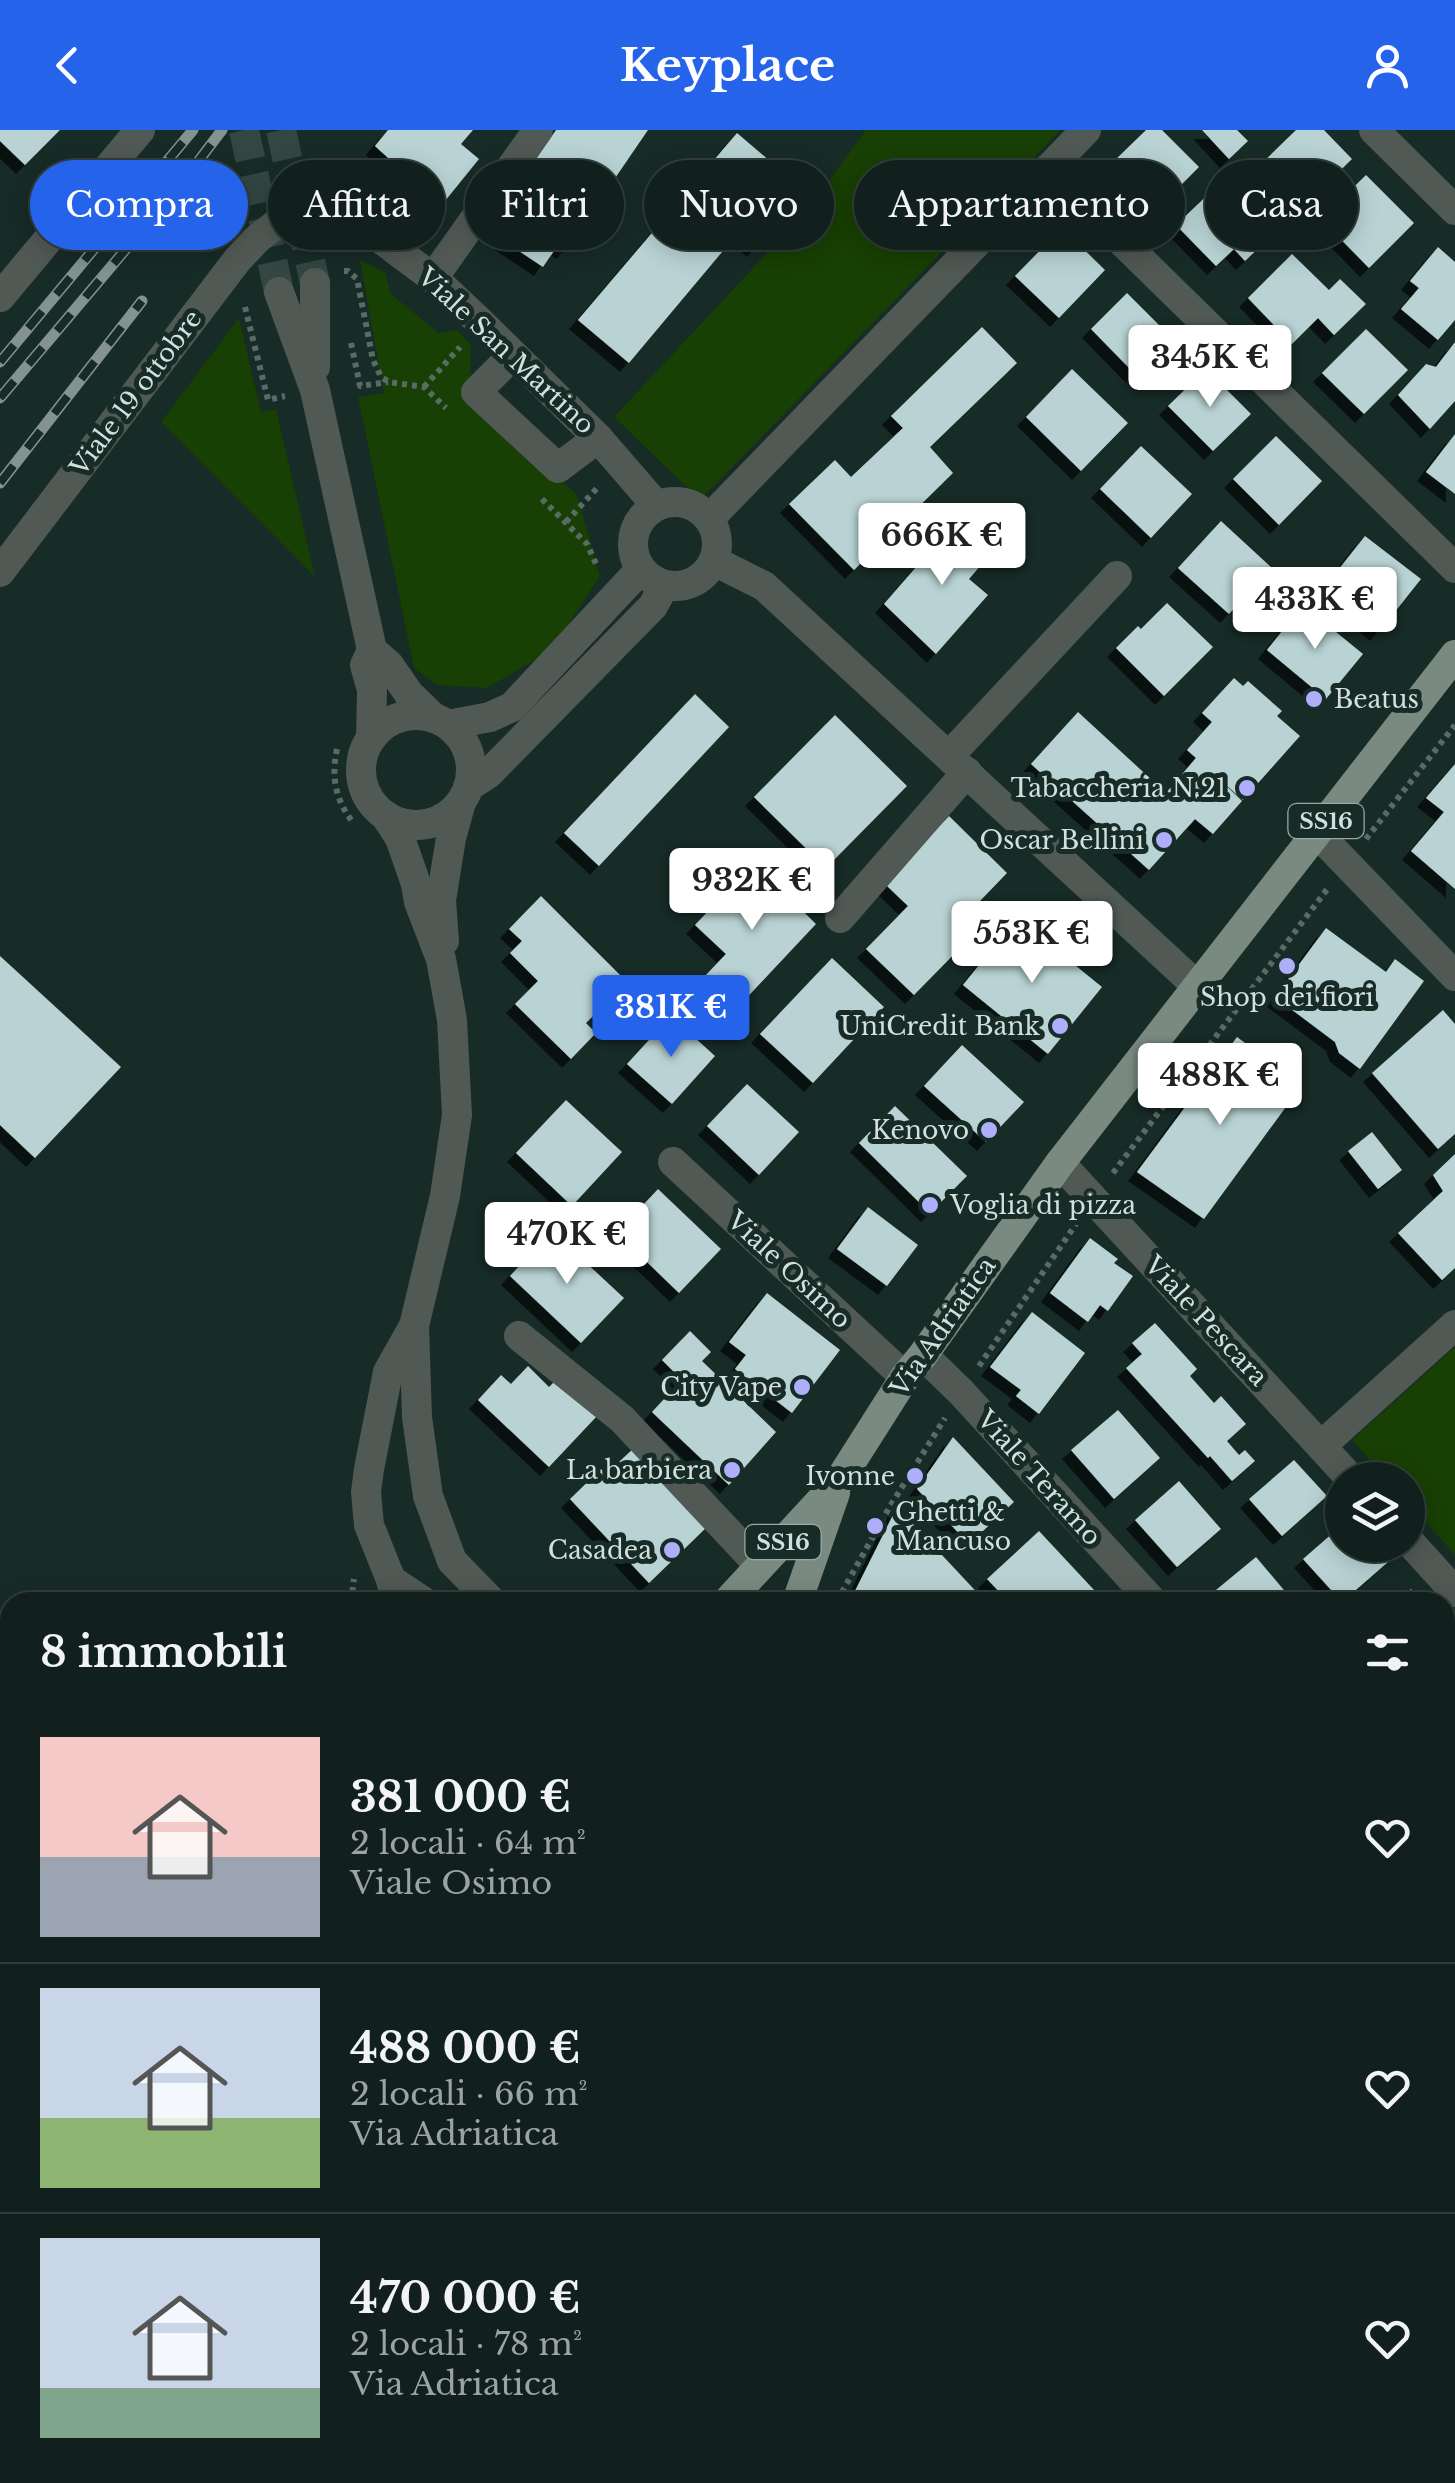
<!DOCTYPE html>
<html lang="it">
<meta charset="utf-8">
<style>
body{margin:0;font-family:"Libre Baskerville",serif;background:#1e2d2a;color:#f1f3f6;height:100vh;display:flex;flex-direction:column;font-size:38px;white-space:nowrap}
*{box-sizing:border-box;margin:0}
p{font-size:32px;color:#9ca3a4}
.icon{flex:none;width:55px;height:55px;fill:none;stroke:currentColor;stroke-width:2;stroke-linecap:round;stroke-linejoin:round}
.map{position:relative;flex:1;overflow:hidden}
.side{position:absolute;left:0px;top:1462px;width:1455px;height:892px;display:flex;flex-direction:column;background:#11201d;border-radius:30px 30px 0 0;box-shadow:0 5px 25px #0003,0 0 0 2px #303e3b}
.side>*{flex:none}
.hud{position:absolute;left:30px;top:30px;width:1395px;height:90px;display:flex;gap:20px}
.tools{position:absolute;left:1325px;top:1332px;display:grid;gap:20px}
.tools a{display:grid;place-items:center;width:100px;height:100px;border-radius:50%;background:#11201d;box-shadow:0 5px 25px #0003,0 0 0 2px #303e3b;font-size:50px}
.price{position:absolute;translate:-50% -85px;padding:0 22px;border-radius:10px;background:#fff;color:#222;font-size:32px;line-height:65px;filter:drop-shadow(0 2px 5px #0008)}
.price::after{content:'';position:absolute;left:50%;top:60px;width:30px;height:22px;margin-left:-15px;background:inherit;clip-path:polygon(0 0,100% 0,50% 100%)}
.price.selected{background:#2563eb;color:#fff}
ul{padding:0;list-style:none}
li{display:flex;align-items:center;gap:30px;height:250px;padding:0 40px}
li+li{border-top:2px solid #303e3b}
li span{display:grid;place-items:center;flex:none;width:280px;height:200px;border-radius:0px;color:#555}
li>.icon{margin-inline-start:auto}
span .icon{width:120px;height:120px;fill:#fffc;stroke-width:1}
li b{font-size:42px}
h2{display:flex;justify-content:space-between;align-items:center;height:120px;padding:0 40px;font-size:42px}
.pill{padding:0 35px;border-radius:45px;background:#11201d;box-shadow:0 5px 25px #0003,0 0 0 2px #303e3b;font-size:35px;line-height:90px}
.pill.selected{background:#2563eb;color:#fff}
header{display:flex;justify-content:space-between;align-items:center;height:130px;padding:0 40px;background:#2563eb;color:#fff;font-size:45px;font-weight:700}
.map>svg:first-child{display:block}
</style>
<header><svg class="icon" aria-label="back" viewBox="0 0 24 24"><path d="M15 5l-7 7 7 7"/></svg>Keyplace<svg class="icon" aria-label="person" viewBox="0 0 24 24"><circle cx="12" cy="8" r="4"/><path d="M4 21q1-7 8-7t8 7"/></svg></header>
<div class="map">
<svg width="1455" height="2353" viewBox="0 0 1455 2353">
<defs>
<filter id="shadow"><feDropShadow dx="-9" dy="9" stdDeviation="0" flood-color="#0009"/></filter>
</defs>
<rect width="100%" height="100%" fill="#172b27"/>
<g fill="#183f04">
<polygon points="866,0 1061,0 700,370 614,287 810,77"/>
<polygon points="360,130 385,142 391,164 439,203 457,200 471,215 470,265 577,365 600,446 551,521 487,558 437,555 414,538 358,267 384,263"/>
<polygon points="239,188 261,282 276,279 315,447 161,292"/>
<polygon points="1455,1217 1455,1425 1408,1372 1408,1350 1388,1350 1352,1310"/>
<polygon points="1455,2240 1455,2353 1242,2353 1236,2345 1445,2345 1445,2249"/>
</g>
<g fill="#b9d3d4" filter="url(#shadow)">
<polygon points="0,0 60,0 25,35 0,11"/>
<polygon points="388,0 473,0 461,14 479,29 441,76 375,16"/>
<polygon points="556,0 648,0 566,120 558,115 543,137 495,105 511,82 503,77"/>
<polygon points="1146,0 1162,0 1199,37 1156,80 1111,34"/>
<polygon points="1202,0 1237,0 1248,11 1229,29"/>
<polygon points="1296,0 1324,0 1352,29 1297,83 1255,40"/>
<polygon points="737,3 771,32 755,50 789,79 756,118 738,103 629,233 578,190"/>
<polygon points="1366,45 1414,93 1369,138 1321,89"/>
<polygon points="1218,55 1268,109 1245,131 1234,119 1216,136 1176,95"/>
<polygon points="1062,98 1105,140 1059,188 1015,146"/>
<polygon points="1438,117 1455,132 1455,190 1438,210 1401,179 1419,158 1410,151"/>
<polygon points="1292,124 1329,160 1340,149 1366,174 1334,205 1318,188 1292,214 1248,168"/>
<polygon points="1127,163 1171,207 1135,244 1091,199"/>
<polygon points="982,197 1017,233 930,317 953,343 854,440 789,374 835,330 851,347 903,298 891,286"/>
<polygon points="1366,199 1408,240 1364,284 1322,243"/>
<polygon points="1455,212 1455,271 1430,299 1398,265 1426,234 1436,237"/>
<polygon points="1072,239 1128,293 1081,341 1026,287"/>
<polygon points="1206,239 1251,284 1213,321 1168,276"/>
<polygon points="1455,304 1455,364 1426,342"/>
<polygon points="1276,306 1322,351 1279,395 1233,349"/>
<polygon points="1141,316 1192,364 1151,408 1100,359"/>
<polygon points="958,389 994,420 969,449 988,465 936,524 884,474"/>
<polygon points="1221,391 1272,438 1229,484 1178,438"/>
<polygon points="1365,406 1421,449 1379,502 1324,458"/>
<polygon points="1167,473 1213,517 1164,566 1116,518 1138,496 1141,499"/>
<polygon points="1303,475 1363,524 1326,569 1267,520"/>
<polygon points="1234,548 1243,556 1248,551 1282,581 1277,586 1300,606 1243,670 1216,646 1242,671 1213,704 1195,689 1149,740 1031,634 1078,582 1166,663 1196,628 1187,620 1212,592 1202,583"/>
<polygon points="695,564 729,597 599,736 564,703"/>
<polygon points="835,585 907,656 826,738 754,667"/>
<polygon points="1455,634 1455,759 1411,721 1444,682 1426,668"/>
<polygon points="949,686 1007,743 953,799 967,811 914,865 866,819 908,776 885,754"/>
<polygon points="754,733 816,794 738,877 705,846 726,824 695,795"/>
<polygon points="541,766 627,852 586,893 596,903 571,929 515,874 538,851 510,823 522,811 509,799"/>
<polygon points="1017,788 1102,857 1048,924 963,855"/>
<polygon points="1326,798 1386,842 1395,829 1424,851 1360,939 1339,923 1335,912 1275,867"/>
<polygon points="0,826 121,937 35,1028 0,995"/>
<polygon points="832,828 884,877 813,953 760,904"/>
<polygon points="1443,880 1455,894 1455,1004 1438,1019 1372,943"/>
<polygon points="671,886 715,926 672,974 627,934"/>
<polygon points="1237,907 1302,955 1204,1089 1137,1042"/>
<polygon points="962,915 1024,972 986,1012 924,956"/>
<polygon points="747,954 799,1002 759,1045 707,996"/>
<polygon points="566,970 622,1022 572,1076 516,1023"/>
<polygon points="895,976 967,1046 930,1083 859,1013"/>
<polygon points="1372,1002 1402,1040 1378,1059 1348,1021"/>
<polygon points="1455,1024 1455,1138 1442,1150 1398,1103 1443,1061 1433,1045"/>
<polygon points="658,1059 721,1119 679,1163 617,1103"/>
<polygon points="868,1077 918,1115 887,1156 837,1119"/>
<polygon points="552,1101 624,1168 581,1213 510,1146"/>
<polygon points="1090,1108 1118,1129 1114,1133 1133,1146 1108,1181 1100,1175 1088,1192 1050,1163"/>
<polygon points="767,1163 840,1220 792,1283 735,1239 746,1225 729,1212"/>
<polygon points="1032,1182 1085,1223 1039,1284 1016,1266 1021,1260 990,1237"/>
<polygon points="1155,1193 1197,1239 1190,1246 1214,1273 1221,1266 1246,1294 1227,1311 1239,1325 1245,1320 1255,1331 1232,1351 1210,1326 1208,1328 1126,1238 1142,1224 1132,1213"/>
<polygon points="690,1201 711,1222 702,1231 776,1302 729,1355 652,1282 682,1250 662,1230"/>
<polygon points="528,1236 549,1257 559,1247 598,1285 549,1337 478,1270 501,1245 511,1254"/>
<polygon points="1118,1280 1160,1328 1114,1369 1071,1320"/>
<polygon points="953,1307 1014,1372 969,1414 917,1359"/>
<polygon points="635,1317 708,1396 649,1453 570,1369 601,1339 606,1344"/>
<polygon points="1294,1330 1327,1366 1282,1406 1249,1369"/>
<polygon points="1179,1351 1221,1399 1177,1437 1135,1390"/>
<polygon points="897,1377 986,1472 860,1472 853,1465"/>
<polygon points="1342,1395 1342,1415 1373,1415 1388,1432 1342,1472 1303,1429"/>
<polygon points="1039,1401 1095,1461 1082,1472 1009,1472 987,1449"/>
<polygon points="1256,1427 1294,1472 1208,1472 1205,1469"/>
<polygon points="1411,1459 1423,1472 1395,1472"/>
<polygon points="1445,1498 1455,1510 1455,1527 1445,1535"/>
<polygon points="3,1564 10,1579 10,1598 0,1604 0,1566"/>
<polygon points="1455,1572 1455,1605 1445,1593 1445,1580"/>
<polygon points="1445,1628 1455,1639 1455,1666 1445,1675"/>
<polygon points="1455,1712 1455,1746 1445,1735 1445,1722"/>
<polygon points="1445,1834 1455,1846 1455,1883 1445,1892"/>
<polygon points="10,2104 10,2165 0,2157 0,2117"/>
<polygon points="0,2195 10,2202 10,2260 0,2273"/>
<polygon points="35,2345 71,2345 66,2353 47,2353"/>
<polygon points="149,2345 188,2345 199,2353 143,2353"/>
<polygon points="290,2345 373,2345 370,2353 287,2353"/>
<polygon points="718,2345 818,2345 819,2353 719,2353"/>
<polygon points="928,2345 958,2345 961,2353 909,2353"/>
<polygon points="1044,2345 1140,2345 1144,2353 1047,2353"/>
</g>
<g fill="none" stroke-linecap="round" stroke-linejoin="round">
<g stroke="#334642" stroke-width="30" stroke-dasharray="30 15" stroke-linecap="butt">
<polyline points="244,0 279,162"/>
<polyline points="281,0 315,153"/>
</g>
<g stroke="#5a6b67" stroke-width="6" stroke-dasharray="5 5" stroke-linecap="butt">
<polyline points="344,141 348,141 357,149 373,230 381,247 389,252 424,257 446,278"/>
<polyline points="245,177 268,270 285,266"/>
<polyline points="351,213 360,256 388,252"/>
<polyline points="424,257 460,217"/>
<polyline points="542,369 587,414 597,436"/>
<polyline points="566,392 599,356"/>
<path d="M337,619c-6,27 -2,50 15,72"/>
<polyline points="1366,709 1455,595"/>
<polyline points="1113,1043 1328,758"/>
<polyline points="979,1236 1076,1094"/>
<polyline points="837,1471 889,1378 945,1288"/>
<polyline points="351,1472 354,1449"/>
<polyline points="679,2345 680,2353"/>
<polyline points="1367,2345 1375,2353"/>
<polyline points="1266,2353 1276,2345"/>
</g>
<g stroke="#515954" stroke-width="30">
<polyline points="1374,0 1455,80"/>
<polyline points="1048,39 1455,438"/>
<polyline points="433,148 538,0"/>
<polyline points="315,153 315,237"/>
<polyline points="279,162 315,260 372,520 389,535 409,564 433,587"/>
<polyline points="0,167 140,0"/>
<polyline points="513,225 476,262 558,338 598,308"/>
<circle cx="675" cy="414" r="42"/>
<polyline points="709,389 1086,0"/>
<polyline points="714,431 764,456 1197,856"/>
<polyline points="0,442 238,129 257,109 280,91 318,83 348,91 373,103 433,148 481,193 598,308 656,375"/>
<circle cx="416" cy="640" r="55"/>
<polyline points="448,595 490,587 512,577 640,440"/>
<polyline points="371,609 372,560 365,535 372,520"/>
<polyline points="949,626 1117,446"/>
<polyline points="468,657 488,644 653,476 664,456"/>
<polyline points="385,685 400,708 416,754 419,772 441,829 452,890 457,985 445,1066 414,1196 388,1242 369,1339 366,1362 369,1395 391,1450 396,1472"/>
<polyline points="1317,703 1455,846"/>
<polyline points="840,788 967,642"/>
<polyline points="444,811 441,770 451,708 461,672"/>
<polyline points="673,1032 905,1247"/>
<polyline points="1060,1033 1352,1350"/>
<polyline points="414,1196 417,1287 428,1366 452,1431 492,1472"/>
<polyline points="519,1206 622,1289 760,1436"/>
<polyline points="923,1225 961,1262 1153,1472"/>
<polyline points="1321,1316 1455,1195"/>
<polyline points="1408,1410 1455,1462"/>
<polyline points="391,1450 424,1472"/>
<polyline points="1445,1792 1455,1803"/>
<polyline points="0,1910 10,1904"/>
<polyline points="0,1992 10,2000"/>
<polyline points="1445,2110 1455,2101"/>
<polyline points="1445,2195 1455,2207"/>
<polyline points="998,2345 1002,2353"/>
<polyline points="434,2353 436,2345"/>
</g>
<g stroke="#7a8a80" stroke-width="30">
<polyline points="727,1472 839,1351 905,1247 923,1225 1060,1033 1455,525"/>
<polyline points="797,1472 835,1363"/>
<polyline points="636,2345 637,2353"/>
</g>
<defs>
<g id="rail">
<polyline points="0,232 193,0"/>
<polyline points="0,268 181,54 222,0"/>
<polyline points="0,353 142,171"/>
</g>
</defs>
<use href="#rail" stroke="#849390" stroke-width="11"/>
<use href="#rail" stroke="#172b27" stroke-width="8" stroke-dasharray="22" stroke-linecap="butt"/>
</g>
<g fill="#aeaefb" stroke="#172b27" stroke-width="4">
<circle cx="1314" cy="569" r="10"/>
<circle cx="1247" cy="658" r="10"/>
<circle cx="1164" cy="710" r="10"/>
<circle cx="1287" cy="836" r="10"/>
<circle cx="1060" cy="896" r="10"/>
<circle cx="989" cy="1000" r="10"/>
<circle cx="930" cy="1075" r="10"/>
<circle cx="802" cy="1257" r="10"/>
<circle cx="732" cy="1340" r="10"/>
<circle cx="915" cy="1346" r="10"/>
<circle cx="875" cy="1396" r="10"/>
<circle cx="672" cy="1420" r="10"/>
</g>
<g text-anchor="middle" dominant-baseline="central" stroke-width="10" stroke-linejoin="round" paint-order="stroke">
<g fill="#172b27" stroke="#9ba9a6" stroke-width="2.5">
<rect x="1288.5" y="674" width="75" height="34" rx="8"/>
<rect x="745.5" y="1395" width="75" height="34" rx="8"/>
</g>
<g font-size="22" font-weight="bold" fill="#d3dfdc">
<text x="1326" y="691">SS16</text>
<text x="783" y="1412">SS16</text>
</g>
<g font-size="25" fill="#d3dfdc" stroke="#172b27">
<text transform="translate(506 221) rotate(43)">Viale San Martino</text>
<text transform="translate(136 263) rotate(-53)">Viale 19 ottobre</text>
<text transform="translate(789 1140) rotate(43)">Viale Osimo</text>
<text transform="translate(1206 1191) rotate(47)">Viale Pescara</text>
<text transform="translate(943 1197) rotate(-55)">Via Adriatica</text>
<text transform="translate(1039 1348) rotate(48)">Viale Teramo</text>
</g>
<g font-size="25" fill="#d3dfdc" stroke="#172b27" text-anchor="end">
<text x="1334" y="569" text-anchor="start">Beatus</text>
<text x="1227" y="658">Tabaccheria N.21</text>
<text x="1144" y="710">Oscar Bellini</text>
<text x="1287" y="867" text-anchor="middle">Shop dei fiori</text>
<text x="1040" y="896">UniCredit Bank</text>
<text x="969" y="1000">Kenovo</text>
<text x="950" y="1075" text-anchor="start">Voglia di pizza</text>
<text x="782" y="1257">City Vape</text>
<text x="712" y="1340">La barbiera</text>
<text x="895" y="1346">Ivonne</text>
<text x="895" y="1382" text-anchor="start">Ghetti &amp;<tspan x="895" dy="29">Mancuso</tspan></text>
<text x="652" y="1420">Casadea</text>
</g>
</g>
</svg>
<div class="tools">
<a><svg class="icon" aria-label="layers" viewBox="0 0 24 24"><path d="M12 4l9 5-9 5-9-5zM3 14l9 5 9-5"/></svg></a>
</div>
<b class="price" style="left:1210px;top:280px">345K €</b>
<b class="price" style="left:942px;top:458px">666K €</b>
<b class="price" style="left:1315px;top:522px">433K €</b>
<b class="price" style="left:752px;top:803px">932K €</b>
<b class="price" style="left:1032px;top:856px">553K €</b>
<b class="price selected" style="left:671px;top:930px">381K €</b>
<b class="price" style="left:1220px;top:998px">488K €</b>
<b class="price" style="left:567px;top:1157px">470K €</b>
<div class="hud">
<a class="pill selected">Compra</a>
<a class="pill">Affitta</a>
<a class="pill">Filtri</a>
<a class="pill">Nuovo</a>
<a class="pill">Appartamento</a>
<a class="pill">Casa</a>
</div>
<section class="side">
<h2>8 immobili<svg class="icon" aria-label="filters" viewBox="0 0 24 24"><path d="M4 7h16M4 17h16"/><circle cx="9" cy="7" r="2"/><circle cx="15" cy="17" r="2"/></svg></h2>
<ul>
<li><span style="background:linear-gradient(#f6c9c9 60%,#9aa5b1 0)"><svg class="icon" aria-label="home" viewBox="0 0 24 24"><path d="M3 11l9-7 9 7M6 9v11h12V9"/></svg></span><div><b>381 000 €</b><p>2 locali · 64 m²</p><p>Viale Osimo</p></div><svg class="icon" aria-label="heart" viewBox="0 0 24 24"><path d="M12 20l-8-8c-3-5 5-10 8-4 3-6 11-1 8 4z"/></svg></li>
<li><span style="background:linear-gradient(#c9d6e8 65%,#8fb573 0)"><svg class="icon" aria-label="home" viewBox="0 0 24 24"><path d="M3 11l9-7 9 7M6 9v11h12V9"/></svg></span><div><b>488 000 €</b><p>2 locali · 66 m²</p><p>Via Adriatica</p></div><svg class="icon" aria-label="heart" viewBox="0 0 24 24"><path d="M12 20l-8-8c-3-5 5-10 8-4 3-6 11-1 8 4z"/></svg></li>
<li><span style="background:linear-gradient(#c9d6e8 75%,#7fa58c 0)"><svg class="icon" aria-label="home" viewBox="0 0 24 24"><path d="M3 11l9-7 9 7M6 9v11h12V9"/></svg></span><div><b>470 000 €</b><p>2 locali · 78 m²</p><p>Via Adriatica</p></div><svg class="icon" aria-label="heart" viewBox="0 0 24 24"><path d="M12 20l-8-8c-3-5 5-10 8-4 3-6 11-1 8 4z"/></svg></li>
</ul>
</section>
</div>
